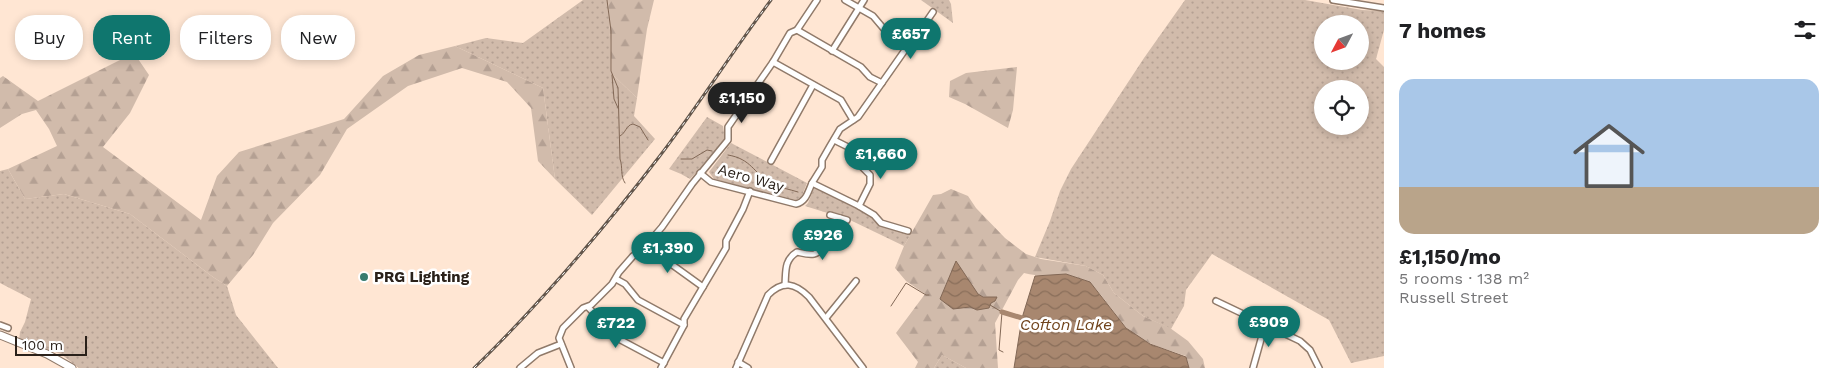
<!DOCTYPE html>
<meta charset="utf-8">
<style>
body{margin:0;font-family:"Work Sans",sans-serif;background:#f6f6f6;color:#202124;height:100vh;display:flex;flex-direction:column;font-size:19px;white-space:nowrap}
*{box-sizing:border-box;margin:0}
p{font-size:16px;color:#757577}
.icon{flex:none;width:28px;height:28px;fill:none;stroke:currentColor;stroke-width:2;stroke-linecap:round;stroke-linejoin:round}
.map{position:relative;flex:1;overflow:hidden}
.drawer{display:flex;flex-direction:column;background:#fff;width:450px}
.drawer>*{flex:none}
.hud{position:absolute;left:15px;top:15px;width:475px;height:45px;display:flex;gap:10px}
.needle{width:32px;rotate:229deg}
.buttons{position:absolute;left:1314px;top:15px;display:grid;gap:10px}
.buttons a{display:grid;place-items:center;width:55px;height:55px;border-radius:50%;background:#fff;box-shadow:0 2px 8px #0003;font-size:25px}
.scale{position:absolute;left:15px;bottom:12px;width:72px;box-sizing:border-box;padding-left:5px;border:2px solid #2a211a;border-top:0;font-size:14px;line-height:18px;white-space:nowrap;color:#2a211a;-webkit-text-stroke:4px #fff;paint-order:stroke}
.price{position:absolute;translate:-50% -42px;padding:0 11px;border-radius:18px;background:#0f766e;color:#fff;font-size:16px;line-height:32px;filter:drop-shadow(0 1px 2px #0008)}
.price::after{content:'';position:absolute;left:50%;top:30px;width:15px;height:11px;margin-left:-8px;background:inherit;clip-path:polygon(0 0,100% 0,50% 100%)}
.price.on{background:#222;color:#fff}
ul{padding:0;list-style:none}
li{display:grid;align-content:center;gap:10px;height:265px;padding:0 15px}
li+li{border-top:1px solid #e0e0e0}
li span{display:grid;place-items:center;height:155px;border-radius:15px;color:#555}
li>.icon{margin-inline-start:auto}
span .icon{width:90px;height:90px;fill:#fffc;stroke-width:1}
li b{font-size:21px}
h2{display:flex;justify-content:space-between;align-items:center;height:60px;padding:0 15px;font-size:21px}
.pill{padding:0 18px;border-radius:20px;background:#fff;box-shadow:0 2px 8px #0003;font-size:18px;line-height:45px}
.pill.on{background:#0f766e;color:#fff}
main{display:flex;flex:1;min-height:0}
.map>svg:first-child{display:block}
</style>
<main>
<div class="map">
<svg width="1384" height="368" viewBox="0 0 1384 368">
<defs>
<pattern id="green-dots" width="8" height="8" patternUnits="userSpaceOnUse" patternTransform="scale(1.25)"><rect width="8" height="8" fill="#d1bbab"/><path d="M2 2h.1M6 6h.1" fill="none" stroke="#b4a093" stroke-width="1.8" stroke-linecap="round"/></pattern>
<pattern id="forest-firs" width="22" height="20" patternUnits="userSpaceOnUse" patternTransform="scale(1.25)"><rect width="22" height="20" fill="#d1bbab"/><path d="M5 1l3.5 6h-7zM16 11l3.5 6h-7z" fill="#b4a093"/></pattern>
<pattern id="water-waves" width="16" height="10" patternUnits="userSpaceOnUse" patternTransform="scale(1.25)"><rect width="16" height="10" fill="#a8876f"/><path d="M0 5q4-4 8 0t8 0" fill="none" stroke="#896e5a"/></pattern>
</defs>
<rect width="100%" height="100%" fill="#ffe6d3"/>
<g fill="url(#green-dots)" fill-rule="evenodd">
<polygon points="583,0 608,0 612,74 637,98 634,116 655,139 592,215 555,179 543,88 455,46 486,38 523,43"/>
<polygon points="921,0 949,0 951,4 953,23"/>
<path d="M1185,0h120l57,10 22,1v19l-8,29 8,8v289l-33,7 -22,-43 -117,-66 -26,36 -2,16 -13,23 -28,-13 -29,-23 -11,-18 -17,-9 -51,-9 15,-36 10,-30 11,-22 73,-111zM1322,24h38v37h-38zM1322,89h38v37h-38z"/>
<polygon points="707,117 723,126 725,138 715,153 690,179 681,174 669,169"/>
<polygon points="731,143 807,183 801,198 796,200 714,179 709,172"/>
<polygon points="8,169 25,199 64,194 130,214 213,277 227,286 236,315 278,368 79,368 61,354 19,340 20,332 25,322 31,299 0,283 0,171"/>
<polygon points="815,186 869,215 878,225 911,234 904,246 850,220 805,206 808,203"/>
<polygon points="942,355 966,368 934,368"/>
</g>
<g fill="url(#forest-firs)">
<polygon points="608,0 654,0 647,29 637,98 612,74"/>
<polygon points="455,46 543,88 555,179 538,161 531,108 507,82 462,68 408,86 347,129 320,175 273,223 253,255 227,286 213,277 130,214 64,194 25,199 8,169 57,146 49,129 36,110 22,114 0,128 0,78 3,76 38,101 134,53 149,75 130,113 103,147 201,220 217,176 239,152 344,119 383,76 419,55"/>
<polygon points="1017,67 1013,110 1008,128 965,104 949,97 950,81 966,73"/>
<path d="M951,189l17,7 8,12 29,30 21,16 15,5 45,7 17,9 11,18 29,23 27,12 18,13 15,18 2,9h-16l-3,-12c-20,-7 -46,-13 -61,-30 -8,-9 -29,-40 -37,-44 -21,-12 -42,-3 -64,-9l-6,7 -23,43 3,45h-32l-24,-13 -8,13h-19l3,-6 -22,-29 29,-39 -19,-13 -11,-13 9,-22 29,-51 8,-1z"/>
</g>
<g fill="url(#water-waves)" stroke="#826856">
<polygon points="956,261 978,294 983,297 997,297 995,301 991,303 989,308 977,310 970,307 953,309 940,299"/>
<polygon points="1066,274 1090,282 1126,328 1150,344 1186,357 1189,368 1014,368 1022,318 1035,276"/>
</g>
<g fill="none" stroke-linecap="round" stroke-linejoin="round">
<g stroke="#826856" stroke-width="1">
<path d="M607,0l4,31v40l7,17 2,71c3,8 0,17 5,24"/>
<polyline points="612,75 614,99 618,108"/>
<path d="M620,136c6,-3 6,-11 13,-12l7,3 8,13"/>
<path d="M728,155c24,4 25,18 43,28 8,5 18,6 27,9"/>
<polyline points="681,159 692,159 707,150 712,151"/>
<polyline points="990,305 1002,312 999,350 1003,352"/>
<polyline points="891,306 906,283 926,295 929,295"/>
</g>
<polyline stroke="#a8876f" stroke-width="5" points="1002,312 1022,318"/>
<defs>
<g id="minor">
<polyline points="1333,0 1384,8"/>
<polyline points="797,30 861,67 870,77 882,83"/>
<polyline points="904,44 911,44 933,12"/>
<polyline points="832,51 864,0"/>
<polyline points="773,62 841,100 853,120"/>
<polyline points="834,140 848,147 858,163 870,175 870,184 859,206 874,215 881,223 908,231"/>
<polyline points="771,161 813,85"/>
<path d="M700,173l11,9 85,22c10,-2 12,-12 16,-21l47,23"/>
<polyline points="812,183 822,167 822,160 830,146 840,129 858,117 905,50 904,44 884,29 873,16 845,0"/>
<polyline points="830,215 847,220"/>
<polyline points="644,248 660,256 703,287"/>
<polyline points="616,279 625,284 638,300 684,325"/>
<path d="M785,285c1,-14 -1,-25 12,-33 5,1 11,3 17,2 10,-2 24,-27 26,-36"/>
<polyline points="1216,301 1300,341 1310,350 1319,368"/>
<polyline points="588,307 617,338 664,363"/>
<polyline points="826,318 856,281"/>
<polyline points="0,325 8,328"/>
<polyline points="738,362 748,368"/>
<polyline points="520,368 538,353 561,344"/>
<polyline points="571,368 559,338 563,328 583,308 591,305 612,284 619,272 633,256 644,248 662,227 692,184 728,140 728,127 773,62 790,33 797,30 817,0"/>
<polyline points="661,368 684,325 684,319 726,248 726,241 743,209 750,191"/>
<path d="M736,368l32,-73c15,-15 27,-12 41,2l54,71"/>
<polyline points="1253,368 1265,325"/>
</g>
<polyline id="secondary" points="0,335 47,354 72,368"/>
</defs>
<use href="#minor" stroke="#907a6a" stroke-width="8"/>
<use href="#secondary" stroke="#907a6a" stroke-width="9"/>
<use href="#minor" stroke="#fff" stroke-width="5"/>
<use href="#secondary" stroke="#fff" stroke-width="7"/>
<defs>
<path id="rail" d="M474,368c67,-65 128,-137 185,-211 39,-51 73,-105 112,-157"/>
</defs>
<use href="#rail" stroke="#63564b" stroke-width="3"/>
<use href="#rail" stroke="#fff" stroke-width="1" stroke-dasharray="4" stroke-linecap="butt"/>
</g>
<circle fill="#377b6f" stroke="#fff" stroke-width="2" cx="364" cy="277" r="5"/>
<g text-anchor="middle" dominant-baseline="central" stroke-width="5" stroke-linejoin="round" paint-order="stroke">
<g font-size="15" fill="#2a211a" stroke="#fff">
<text transform="translate(751 178) rotate(16)">Aero Way</text>
</g>
<g font-size="15" font-weight="bold" fill="#2a211a" stroke="#fff" text-anchor="start">
<text x="374" y="277">PRG Lighting</text>
</g>
<g font-size="16" font-style="italic" fill="#70431b" stroke="#fff">
<text x="1066" y="324">Cofton Lake</text>
</g>
</g>
</svg>
<div class="buttons">
<a><svg class="needle" viewBox="-14 -14 28 28"><path d="M0-13l5 13h-10z" fill="#e53935"/><path d="M0 13l5-13h-10z" fill="#757577"/></svg></a>
<a><svg class="icon" aria-label="locate" viewBox="0 0 24 24"><circle cx="12" cy="12" r="6"/><path d="M12 2v4M12 18v4M2 12h4M18 12h4"/></svg></a>
</div>
<div class="scale">100 m</div>
<b class="price" style="left:911px;top:60px">£657</b>
<b class="price on" style="left:742px;top:124px">£1,150</b>
<b class="price" style="left:881px;top:180px">£1,660</b>
<b class="price" style="left:823px;top:261px">£926</b>
<b class="price" style="left:668px;top:274px">£1,390</b>
<b class="price" style="left:1269px;top:348px">£909</b>
<b class="price" style="left:616px;top:349px">£722</b>
<div class="hud">
<a class="pill">Buy</a>
<a class="pill on">Rent</a>
<a class="pill">Filters</a>
<a class="pill">New</a>
</div>
</div>
<section class="drawer">
<h2>7 homes<svg class="icon" aria-label="filters" viewBox="0 0 24 24"><path d="M4 7h16M4 17h16"/><circle cx="9" cy="7" r="2"/><circle cx="15" cy="17" r="2"/></svg></h2>
<ul>
<li><span style="background:linear-gradient(#a9c7e8 70%,#b9a48a 0)"><svg class="icon" aria-label="home" viewBox="0 0 24 24"><path d="M3 11l9-7 9 7M6 9v11h12V9"/></svg></span><div><b>£1,150/mo</b><p>5 rooms · 138 m²</p><p>Russell Street</p></div></li>
</ul>
</section>
</main>
